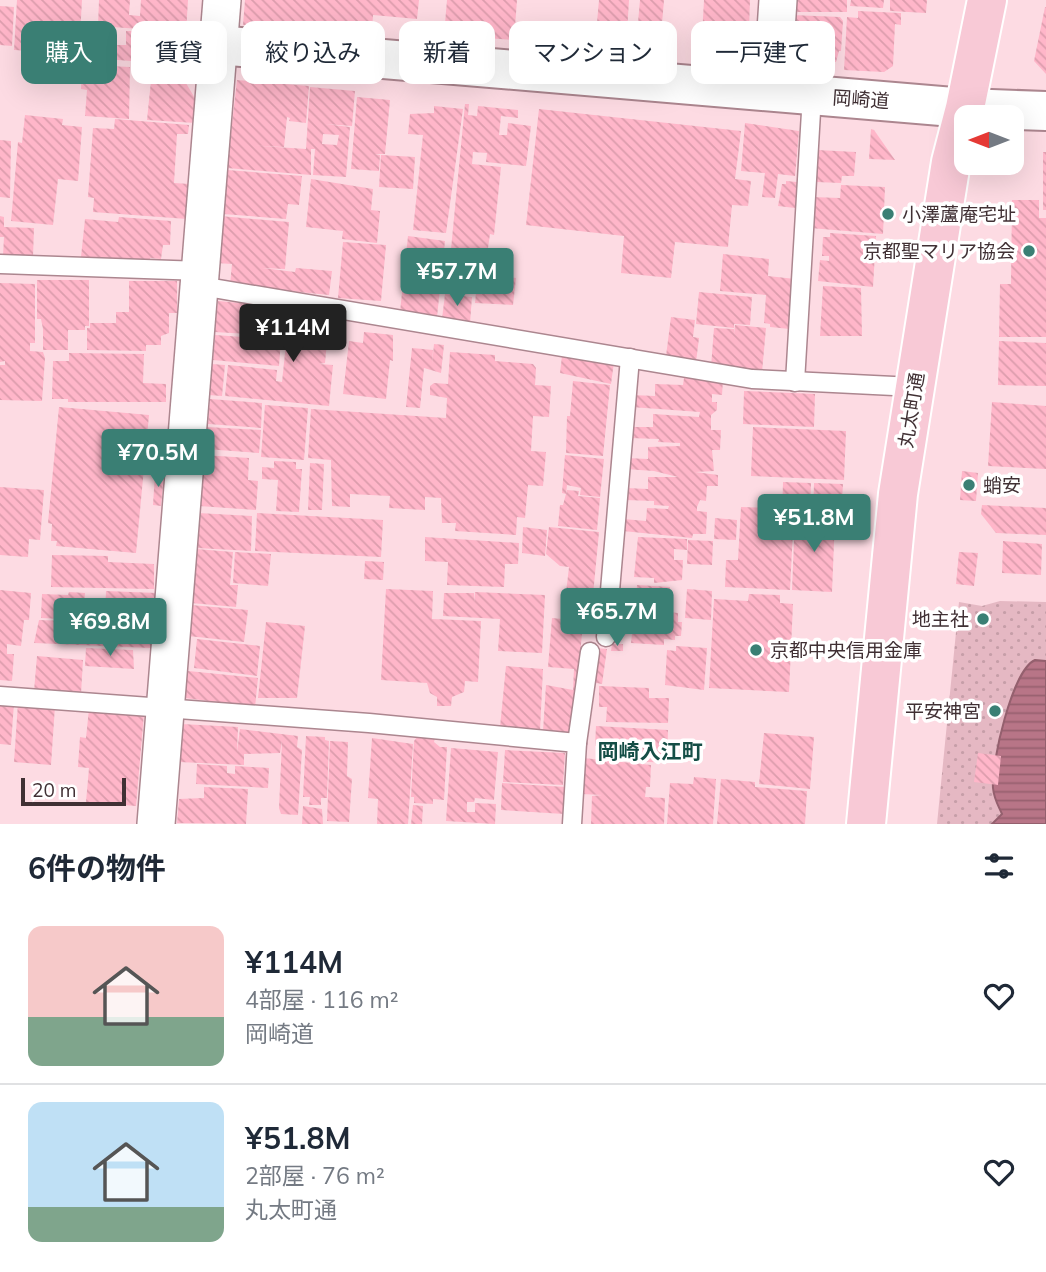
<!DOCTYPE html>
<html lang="ja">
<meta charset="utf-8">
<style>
body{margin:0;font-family:Mulish,"Noto Sans JP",sans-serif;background:#f6f6f7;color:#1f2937;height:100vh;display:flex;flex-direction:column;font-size:26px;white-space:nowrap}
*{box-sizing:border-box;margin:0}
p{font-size:23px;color:#747a83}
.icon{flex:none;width:38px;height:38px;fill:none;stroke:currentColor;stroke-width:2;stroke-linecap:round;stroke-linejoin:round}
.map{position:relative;height:824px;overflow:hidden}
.drawer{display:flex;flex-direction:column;background:#fff;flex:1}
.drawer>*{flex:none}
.hud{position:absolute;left:21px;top:21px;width:1004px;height:63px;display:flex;gap:14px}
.needle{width:46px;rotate:270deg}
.fabs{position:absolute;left:954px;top:105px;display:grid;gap:14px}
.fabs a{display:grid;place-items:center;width:70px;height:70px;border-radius:14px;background:#fff;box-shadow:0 7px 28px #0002;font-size:35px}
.scale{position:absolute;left:21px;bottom:18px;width:105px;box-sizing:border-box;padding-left:7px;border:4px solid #403034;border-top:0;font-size:19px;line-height:24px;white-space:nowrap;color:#403034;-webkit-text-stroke:5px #fff;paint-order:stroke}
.price{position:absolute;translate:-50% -60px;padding:0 16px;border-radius:7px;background:#3a7f74;color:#fff;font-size:23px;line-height:46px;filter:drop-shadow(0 2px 4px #0008)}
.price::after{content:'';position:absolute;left:50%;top:42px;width:21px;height:16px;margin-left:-10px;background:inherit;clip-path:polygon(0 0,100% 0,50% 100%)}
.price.on{background:#222;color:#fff}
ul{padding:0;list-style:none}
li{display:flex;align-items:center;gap:21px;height:175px;padding:0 28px}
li+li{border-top:2px solid #e0e1e3}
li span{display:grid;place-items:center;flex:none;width:196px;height:140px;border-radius:14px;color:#555}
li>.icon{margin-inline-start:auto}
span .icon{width:84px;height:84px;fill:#fffc;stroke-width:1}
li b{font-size:30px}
h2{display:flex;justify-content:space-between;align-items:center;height:84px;padding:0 28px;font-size:30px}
.tag{padding:0 24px;border-radius:14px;background:#fff;box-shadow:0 7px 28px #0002;font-size:24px;line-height:63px}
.tag.on{background:#3a7f74;color:#fff}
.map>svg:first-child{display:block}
</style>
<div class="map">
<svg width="1046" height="824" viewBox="0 0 1046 824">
<defs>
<pattern id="park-dots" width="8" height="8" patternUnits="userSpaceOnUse" patternTransform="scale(1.75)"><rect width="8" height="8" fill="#e5b8c3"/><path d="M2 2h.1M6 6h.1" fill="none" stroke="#c69ea8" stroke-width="1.8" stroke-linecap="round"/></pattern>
<pattern id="water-rules" width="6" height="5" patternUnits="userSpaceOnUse" patternTransform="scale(1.75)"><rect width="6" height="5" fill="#b87587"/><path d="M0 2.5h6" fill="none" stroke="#97606f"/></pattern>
<pattern id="building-back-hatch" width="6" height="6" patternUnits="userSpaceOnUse" patternTransform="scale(1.75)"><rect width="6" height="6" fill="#ffb6c9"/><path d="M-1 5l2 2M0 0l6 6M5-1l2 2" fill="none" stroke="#dc9dad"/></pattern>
</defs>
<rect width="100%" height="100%" fill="#fddbe3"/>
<polygon fill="url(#park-dots)" points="1000,601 1046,602 1046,824 937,824 959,602 982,606"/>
<path fill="url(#water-rules)" stroke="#94606e" stroke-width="2" d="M1035,660l11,1v163h-54l10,-10c-4,-9 -8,-15 -9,-26 -2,-24 19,-118 42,-128z"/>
<g fill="url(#building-back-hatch)" fill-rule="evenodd">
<polygon points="17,0 82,0 79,54 14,50"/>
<polygon points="99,0 130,0 129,15 140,16 141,0 188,0 186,32 201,34 198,66 91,58 92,45 126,45 126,31 168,31 98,26"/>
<polygon points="245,0 419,0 417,19 373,15 372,31 345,29 345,33 243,25"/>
<polygon points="447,0 517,0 514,40 444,35"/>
<polygon points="599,0 629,0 626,47 595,45"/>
<polygon points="640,0 664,0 660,47 636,45"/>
<polygon points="704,0 750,0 748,58 701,55"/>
<polygon points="793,0 847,0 847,12 792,12"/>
<polygon points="851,0 884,0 883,8 850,6"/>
<polygon points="890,0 927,0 926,13 890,11"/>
<polygon points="0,6 14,7 12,46 0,45"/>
<polygon points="1045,7 1046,7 1046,74 1034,61"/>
<polygon points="858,11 901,13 901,25 895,24 893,66 884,72 844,70 847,17 858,18"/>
<polygon points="792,15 840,17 843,21 841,51 839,51 836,62 791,62"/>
<polygon points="89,65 130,67 129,119 85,116 87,90 81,89 82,66"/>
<polygon points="152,71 180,73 196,100 196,123 147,120"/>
<path d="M237,80l72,6 -3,37 -17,-2 1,-3 -3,-1 -3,30 -37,-2 59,4 4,-62 45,4 -3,35 -27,-2 25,3 -4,50 -33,-2 2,-26h-4v26l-84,-7zM323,134l16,1 -2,10 -15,-1z"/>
<polygon points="357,97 390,100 385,154 375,154 380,155 379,171 351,169"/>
<polygon points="465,104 469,104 468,115 477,116 478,106 518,110 518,118 501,116 499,135 507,135 508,123 531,126 526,166 486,162 487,153 473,152 472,164 501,167 494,235 490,234 488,248 511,251 508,277 516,278 513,305 475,303 476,293 443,289 447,248 451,249"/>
<polygon points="434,106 463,109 446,233 413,230 423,135 408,134 410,114 434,113"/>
<polygon points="539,109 741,131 735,179 751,181 748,206 732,205 728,247 675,242 671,278 621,273 624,236 526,225"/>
<polygon points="25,115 63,119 62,125 82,127 78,181 58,179 53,225 11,221 18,142 22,143"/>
<polygon points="115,119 189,125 188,134 177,134 174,183 190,184 187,219 93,212 94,198 88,197 93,128 114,129"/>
<polygon points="745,123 799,131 795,176 778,174 775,198 762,197 765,173 741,171"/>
<polygon points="871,129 874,130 895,160 869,159"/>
<polygon points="0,140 11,141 10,198 0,197"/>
<polygon points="817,150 856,152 854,176 842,176 841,183 816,182"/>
<rect x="1043" y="152" width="3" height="58"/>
<polygon points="381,155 415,157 413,189 379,187"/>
<polygon points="227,170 302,176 299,205 288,204 286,219 223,214"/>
<polygon points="311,179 373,189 371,210 380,211 377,243 342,239 343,231 306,227"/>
<polygon points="786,181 797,182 795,208 778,206 782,184 786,184"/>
<polygon points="841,185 885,187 883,234 810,228 812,197 840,198"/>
<polygon points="1012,200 1039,200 1039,218 1046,218 1046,337 999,337 1000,284 1011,284"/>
<polygon points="0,216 4,217 4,227 34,228 33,257 3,256 4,237 0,237"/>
<polygon points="220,216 289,222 285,269 262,268 295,272 296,268 332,271 329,295 230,285 232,264 216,263"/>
<polygon points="119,217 171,221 170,245 163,245 161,259 150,258 150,263 81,257 85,219 118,222"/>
<polygon points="830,233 876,236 873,287 818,281 820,260 829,261 829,256 822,256 823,237 830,237"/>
<polygon points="408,236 445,241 437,317 400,312"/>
<polygon points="343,242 386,245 381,301 338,298"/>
<polygon points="723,254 769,259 768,276 795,279 790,329 770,327 770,324 764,323 766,295 720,291"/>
<polygon points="37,280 89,280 89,326 85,326 85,330 68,330 68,350 43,350 43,329 41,319 37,319"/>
<polygon points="129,281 177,281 177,313 169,313 169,333 161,336 161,345 146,345 146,351 87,350 87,328 90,328 90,323 116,323 116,312 129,312"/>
<polygon points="0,283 35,284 35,343 30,343 30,351 43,352 45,358 42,401 0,400 0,365 5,365 5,361 0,362"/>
<polygon points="823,286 861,288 862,336 820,336"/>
<polygon points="699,292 752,297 750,325 734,324 734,328 696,324"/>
<polygon points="445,294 472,297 470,323 442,319"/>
<polygon points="240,300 262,301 262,309 282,309 281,323 264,322 262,335 215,332 218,301 240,303"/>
<polygon points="290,305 311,307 310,314 340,317 337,346 328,345 328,341 318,340 327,342 325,363 319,364 333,365 329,406 225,396 228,365 277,370 276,381 282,382"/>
<polygon points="671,317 695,320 693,337 699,338 696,362 668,361 669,356 666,356"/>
<polygon points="735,325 766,328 762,372 711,367 714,328 734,329 734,334"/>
<polygon points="364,332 393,335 393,361 390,360 386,399 343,394 349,341 363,343"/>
<polygon points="215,335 281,340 279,366 213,360"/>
<polygon points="999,341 1046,343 1046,386 998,385"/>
<polygon points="434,344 444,345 441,373 424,368 420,408 406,407 412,348 433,350 432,365"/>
<polygon points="450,352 495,355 495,361 533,364 536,368 535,385 551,386 549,417 533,416 531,451 546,452 543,486 528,485 525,518 517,517 516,535 455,531 456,523 442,523 441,498 425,497 425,510 389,508 390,496 350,494 350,507 332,506 331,460 308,458 311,409 446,418 447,398 430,395 430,386 434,383 448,384"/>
<polygon points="69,353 144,354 143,383 166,384 166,402 68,402 68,399 52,399 53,361 69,361"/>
<polygon points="562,356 614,362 611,384 560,373"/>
<polygon points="211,364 225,365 222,396 208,395"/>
<polygon points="684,378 723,380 722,395 712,394 712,402 717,402 717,410 711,415 711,430 721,430 720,450 712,450 714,471 695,472 718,475 718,486 707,486 706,501 700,500 697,507 697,511 707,512 706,534 693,534 692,538 623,531 623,519 646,521 647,508 668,509 669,506 654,505 654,501 625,500 626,488 648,489 648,477 678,477 654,471 625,469 626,458 648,459 648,447 680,446 680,443 658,442 659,439 629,438 630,427 653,427 653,414 699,417 700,412 631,407 632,395 655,396 655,384 683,385"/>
<polygon points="573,381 610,385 603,456 566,453 567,416 570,416"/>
<polygon points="744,391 815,394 814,427 743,424"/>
<polygon points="210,399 262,403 261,428 208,424"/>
<polygon points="992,402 1046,406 1046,469 988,466"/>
<polygon points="265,405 308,408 304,460 261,457"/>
<polygon points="59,407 149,415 136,553 56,546 57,541 51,541 52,524 48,523"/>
<polygon points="207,427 261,430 259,453 205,449"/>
<polygon points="753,427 846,431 844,480 751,476"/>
<polygon points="203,455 249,458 248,480 258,481 256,510 199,506"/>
<polygon points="565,455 604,459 600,497 580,495 581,488 567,485 566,494 562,493"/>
<polygon points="274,461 296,462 296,469 302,469 299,512 276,511 278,480 262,479 262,467 274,468"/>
<polygon points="310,463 324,464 322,510 308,510"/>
<polygon points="962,471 978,473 976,501 960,500"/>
<polygon points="155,473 164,474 161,506 153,505"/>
<polygon points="783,482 811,483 810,515 782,514"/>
<polygon points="814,483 843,484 841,517 813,516"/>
<polygon points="0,487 44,490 40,540 29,539 28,557 0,555"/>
<polygon points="567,490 579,491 578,496 600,498 597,530 558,526 560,505 563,505"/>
<polygon points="982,505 1046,508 1046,535 996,533 981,514"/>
<polygon points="741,507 772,508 771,528 793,529 790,590 725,587 726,560 738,560"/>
<polygon points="198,513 252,516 251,551 197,548"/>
<polygon points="257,513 383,520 381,557 255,551"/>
<polygon points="795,517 835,518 832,592 792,590"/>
<polygon points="715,518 737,520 736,540 714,539"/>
<polygon points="523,527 547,530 545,556 522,553"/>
<polygon points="549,527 599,532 593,595 566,593 569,567 560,566 546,554"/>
<polygon points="425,537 519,543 518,564 505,564 504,587 447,585 448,562 425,561"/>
<polygon points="638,537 687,539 687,550 674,549 674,560 683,560 682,580 654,583 654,578 634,577"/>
<polygon points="688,540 713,541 712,565 687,564"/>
<polygon points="1003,541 1042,544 1041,575 1002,573"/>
<polygon points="196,549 233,552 230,585 238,585 236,607 191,603"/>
<polygon points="235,552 271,554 268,586 233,583"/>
<polygon points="959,552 978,553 974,586 956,584"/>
<polygon points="52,555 108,556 108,562 154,564 154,589 51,587"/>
<polygon points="365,561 384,562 383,580 364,579"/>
<polygon points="637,585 670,587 668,612 678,613 678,622 682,622 681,636 675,636 675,640 664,639 664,645 631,643 632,634 623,633 626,607 636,608"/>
<polygon points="386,589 433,591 432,619 481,621 478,682 465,681 464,692 452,697 451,706 437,706 437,697 430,693 427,683 381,680"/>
<polygon points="687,589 712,591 711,620 685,618"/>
<polygon points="0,590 31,593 29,620 24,620 21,646 7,644 7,654 14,654 12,681 0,680"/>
<polygon points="106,591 156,593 155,621 105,619"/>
<polygon points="69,592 85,593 83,620 41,618 42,594 68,595"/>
<polygon points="475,592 545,595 542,653 498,651 500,619 443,616 444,593 474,593 474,602"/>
<polygon points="749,594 780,595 780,603 793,604 789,692 709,688 714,599 748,601"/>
<polygon points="191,605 248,610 244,642 188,636"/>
<polygon points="552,618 583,621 580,656 584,656 580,685 576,685 570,733 543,731 546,685 573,690 574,669 548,667"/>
<polygon points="39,620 151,624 151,648 34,643"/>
<polygon points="266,622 305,626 297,698 258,698"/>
<polygon points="197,639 260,646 257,676 194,668"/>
<polygon points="612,644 623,644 623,651 611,651"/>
<polygon points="676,646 707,648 704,690 665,685 667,650 676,651"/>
<polygon points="86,648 133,650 134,669 85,666"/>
<polygon points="596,648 607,649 602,684 591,682"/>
<polygon points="37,656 83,660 81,694 34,691"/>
<polygon points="506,666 543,669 540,731 500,727"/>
<polygon points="188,671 258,678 255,707 185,698"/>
<polygon points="599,686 649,688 649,698 669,698 668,723 606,722 607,707 599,707"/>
<polygon points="0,702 14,703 11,745 0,744"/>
<polygon points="18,703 55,706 51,765 14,762"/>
<polygon points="89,709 144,714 136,806 86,802 89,768 78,767 80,737 86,738"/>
<polygon points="181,724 238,727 237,752 240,729 298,736 297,747 302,750 298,815 281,814 279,808 282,741 280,753 244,754 244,765 179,762"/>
<polygon points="596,726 668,730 667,763 616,760 616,747 595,746"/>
<polygon points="764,733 814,737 810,789 759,784"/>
<polygon points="306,736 325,737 325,740 329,741 327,798 321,798 321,805 309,805 310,797 303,797"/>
<polygon points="418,736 435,737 434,742 440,747 447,747 444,800 433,799 433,804 414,803 414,797 411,797 414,741"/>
<polygon points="372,738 413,744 408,824 377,824 378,799 368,798"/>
<polygon points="330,741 348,742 347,776 352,779 349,822 327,821"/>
<polygon points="451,748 498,752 494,800 475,798 474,802 467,802 467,812 475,812 475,803 496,804 495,824 446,821"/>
<polygon points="505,750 565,753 563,785 503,782"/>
<polygon points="978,753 1001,756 998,785 974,782"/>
<polygon points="583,758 651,765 650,787 646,787 645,797 665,798 664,824 591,824 592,796 602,795 582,794"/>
<polygon points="197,764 227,766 227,773 235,774 235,766 269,768 268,788 196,784"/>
<polygon points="694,777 716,779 713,824 667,824 670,783 693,784"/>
<polygon points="721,779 755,782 755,787 807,791 805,824 717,824"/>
<polygon points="502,783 566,787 564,814 501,810"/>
<polygon points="204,787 248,789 246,824 177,823 179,799 204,798"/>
<polygon points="413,805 423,806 422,824 411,824"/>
<polygon points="303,806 322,809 323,824 302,824"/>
</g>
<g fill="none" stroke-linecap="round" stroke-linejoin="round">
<defs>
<g id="lane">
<polyline points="0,264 202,271"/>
<polyline points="201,286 752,379 914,387"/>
<polyline points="795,382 812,95"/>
<polyline points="606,637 630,358"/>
<polyline points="0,696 369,723 577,743 572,824"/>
<polyline points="577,743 590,652"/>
</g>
<g id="street">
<polyline points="772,91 778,0"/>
<polyline points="156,824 222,0"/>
</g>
<polyline id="secondary" points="217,45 965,108 1046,111"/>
<polyline id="primary" points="866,824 898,494 951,162 965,108 987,0"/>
</defs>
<use href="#lane" stroke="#ac868f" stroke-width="21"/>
<use href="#street" stroke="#ac868f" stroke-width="40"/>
<use href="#secondary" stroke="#ac868f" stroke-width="42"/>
<use href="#primary" stroke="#fff" stroke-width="42"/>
<use href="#lane" stroke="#fff" stroke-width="18"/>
<use href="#street" stroke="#fff" stroke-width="37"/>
<use href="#secondary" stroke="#fff" stroke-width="38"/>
<use href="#primary" stroke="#f8c9d6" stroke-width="38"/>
</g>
<g fill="#3a7f74" stroke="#fff" stroke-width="2.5">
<circle cx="888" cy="214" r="7"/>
<circle cx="1029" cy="251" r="7"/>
<circle cx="969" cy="485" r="7"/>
<circle cx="983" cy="619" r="7"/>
<circle cx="756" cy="650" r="7"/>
<circle cx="995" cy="711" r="7"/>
</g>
<g text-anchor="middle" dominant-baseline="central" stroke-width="7" stroke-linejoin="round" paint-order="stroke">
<g font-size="19" fill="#403034" stroke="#fff">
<text transform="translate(861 99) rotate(4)">岡崎道</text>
<text transform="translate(911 410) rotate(-81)">丸太町通</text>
</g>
<g font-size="19" fill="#403034" stroke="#fff" text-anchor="start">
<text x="902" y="214">小澤蘆庵宅址</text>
<text x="1015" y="251" text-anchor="end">京都聖マリア協会</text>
<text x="983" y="485">蛸安</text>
<text x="969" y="619" text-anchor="end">地主社</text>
<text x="770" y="650">京都中央信用金庫</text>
<text x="981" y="711" text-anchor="end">平安神宮</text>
</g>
<g font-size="21" font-weight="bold" fill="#144e46" stroke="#fff">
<text x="650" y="751">岡崎入江町</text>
</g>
</g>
</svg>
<div class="fabs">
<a><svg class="needle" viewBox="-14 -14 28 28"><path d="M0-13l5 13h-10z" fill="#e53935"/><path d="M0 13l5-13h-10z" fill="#747a83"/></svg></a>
</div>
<div class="scale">20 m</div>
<b class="price" style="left:457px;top:308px">¥57.7M</b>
<b class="price on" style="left:293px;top:364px">¥114M</b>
<b class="price" style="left:158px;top:489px">¥70.5M</b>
<b class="price" style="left:814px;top:554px">¥51.8M</b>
<b class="price" style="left:617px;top:648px">¥65.7M</b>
<b class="price" style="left:110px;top:658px">¥69.8M</b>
<div class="hud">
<a class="tag on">購入</a>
<a class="tag">賃貸</a>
<a class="tag">絞り込み</a>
<a class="tag">新着</a>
<a class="tag">マンション</a>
<a class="tag">一戸建て</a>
</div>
</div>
<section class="drawer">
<h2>6件の物件<svg class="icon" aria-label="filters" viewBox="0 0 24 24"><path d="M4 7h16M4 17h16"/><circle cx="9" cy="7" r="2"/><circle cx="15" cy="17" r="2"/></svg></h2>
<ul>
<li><span style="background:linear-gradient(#f6c9c9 65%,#7fa58c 0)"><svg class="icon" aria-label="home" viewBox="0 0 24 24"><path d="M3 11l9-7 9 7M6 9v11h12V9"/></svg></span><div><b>¥114M</b><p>4部屋 · 116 m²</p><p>岡崎道</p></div><svg class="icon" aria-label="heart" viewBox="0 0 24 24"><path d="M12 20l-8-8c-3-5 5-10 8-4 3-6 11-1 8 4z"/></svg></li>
<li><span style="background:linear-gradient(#bfe0f5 75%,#7fa58c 0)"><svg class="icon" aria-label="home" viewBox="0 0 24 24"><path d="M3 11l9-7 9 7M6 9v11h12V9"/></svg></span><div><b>¥51.8M</b><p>2部屋 · 76 m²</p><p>丸太町通</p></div><svg class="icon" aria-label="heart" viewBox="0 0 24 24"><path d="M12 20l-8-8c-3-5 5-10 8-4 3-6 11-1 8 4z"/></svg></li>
</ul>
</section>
